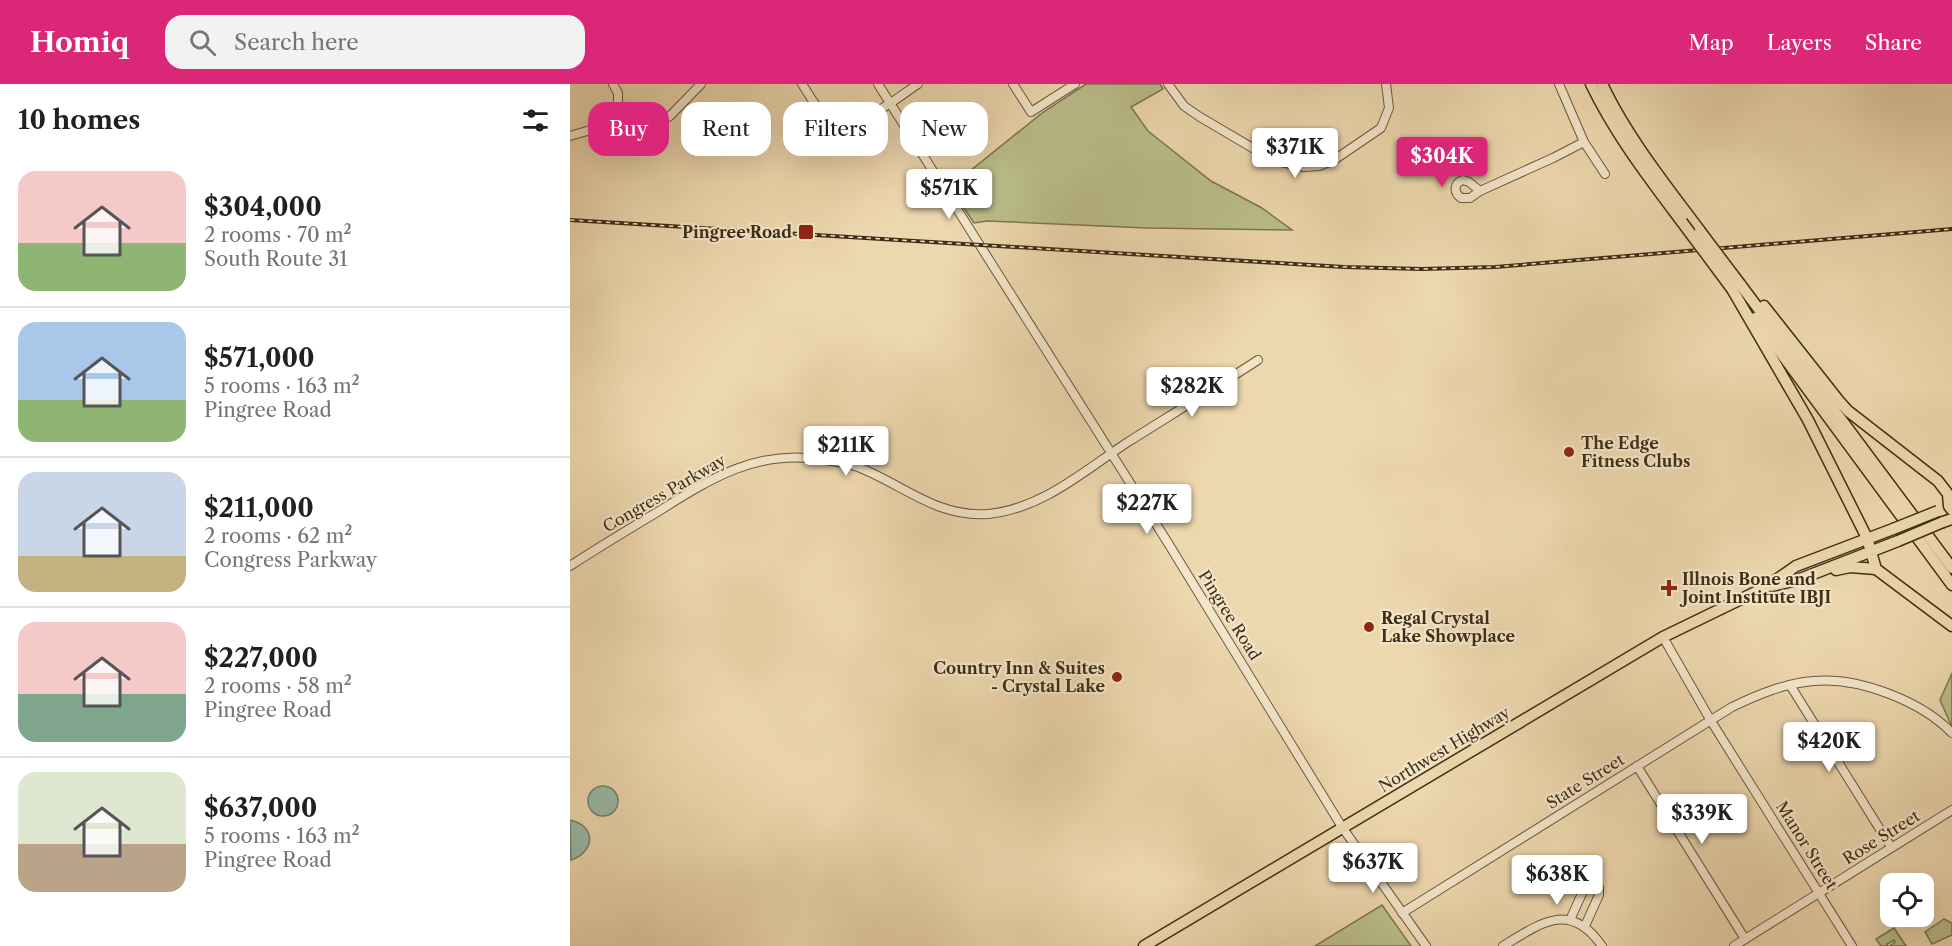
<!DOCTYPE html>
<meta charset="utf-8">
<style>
body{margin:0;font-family:"Libre Caslon Text",serif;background:#f2f2f2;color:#202124;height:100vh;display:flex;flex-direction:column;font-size:22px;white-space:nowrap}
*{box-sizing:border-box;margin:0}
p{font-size:20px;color:#757577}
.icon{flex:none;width:33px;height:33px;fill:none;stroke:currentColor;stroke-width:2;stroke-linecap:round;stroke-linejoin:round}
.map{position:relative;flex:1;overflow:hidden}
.panel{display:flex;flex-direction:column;background:#fff;width:570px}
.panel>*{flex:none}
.banner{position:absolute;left:18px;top:18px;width:570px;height:54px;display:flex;gap:12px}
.fabs{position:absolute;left:1310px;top:789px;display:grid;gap:12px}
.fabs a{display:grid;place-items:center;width:54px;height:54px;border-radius:12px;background:#fff;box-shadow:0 6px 24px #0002;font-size:30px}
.price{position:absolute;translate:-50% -51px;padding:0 14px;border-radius:6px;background:#fff;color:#222;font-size:20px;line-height:39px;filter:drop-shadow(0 2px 3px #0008)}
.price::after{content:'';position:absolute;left:50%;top:36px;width:18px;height:14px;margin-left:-9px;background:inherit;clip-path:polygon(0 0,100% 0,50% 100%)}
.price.active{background:#db2777;color:#fff}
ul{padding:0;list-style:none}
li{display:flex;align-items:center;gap:18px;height:150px;padding:0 18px}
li+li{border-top:2px solid #e0e0e0}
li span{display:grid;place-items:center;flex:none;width:168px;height:120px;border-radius:18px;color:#555}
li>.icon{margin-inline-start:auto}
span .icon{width:72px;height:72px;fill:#fffc;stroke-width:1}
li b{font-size:26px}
h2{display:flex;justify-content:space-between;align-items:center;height:72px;padding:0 18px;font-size:26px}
.chip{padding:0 21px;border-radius:18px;background:#fff;box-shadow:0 6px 24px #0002;font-size:21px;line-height:54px}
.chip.active{background:#db2777;color:#fff}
header{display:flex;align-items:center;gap:36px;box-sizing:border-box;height:84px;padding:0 30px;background:#db2777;color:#fff}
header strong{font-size:28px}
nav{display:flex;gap:33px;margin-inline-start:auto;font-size:21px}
.search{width:420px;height:54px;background:#f2f2f2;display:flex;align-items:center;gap:15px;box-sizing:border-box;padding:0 21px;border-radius:18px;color:#757577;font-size:22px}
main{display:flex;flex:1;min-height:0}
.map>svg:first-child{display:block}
</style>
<header>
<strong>Homiq</strong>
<div class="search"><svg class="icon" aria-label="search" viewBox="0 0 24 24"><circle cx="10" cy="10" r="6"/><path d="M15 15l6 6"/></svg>Search here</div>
<nav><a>Map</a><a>Layers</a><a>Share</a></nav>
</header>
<main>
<section class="panel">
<h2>10 homes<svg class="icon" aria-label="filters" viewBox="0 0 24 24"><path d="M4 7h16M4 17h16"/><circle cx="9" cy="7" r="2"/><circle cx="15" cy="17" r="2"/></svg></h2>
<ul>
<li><span style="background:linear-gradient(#f6c9c9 60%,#8fb573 0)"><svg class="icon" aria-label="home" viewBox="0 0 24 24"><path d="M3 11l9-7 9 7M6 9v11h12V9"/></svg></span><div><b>$304,000</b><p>2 rooms · 70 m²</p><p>South Route 31</p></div></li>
<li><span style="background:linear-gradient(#a9c7e8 65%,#8fb573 0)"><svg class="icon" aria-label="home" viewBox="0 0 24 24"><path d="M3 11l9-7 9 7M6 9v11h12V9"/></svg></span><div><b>$571,000</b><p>5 rooms · 163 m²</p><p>Pingree Road</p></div></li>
<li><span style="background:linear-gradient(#c9d6e8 70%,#c2b280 0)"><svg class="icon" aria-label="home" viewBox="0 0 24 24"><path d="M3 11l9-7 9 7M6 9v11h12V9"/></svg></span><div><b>$211,000</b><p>2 rooms · 62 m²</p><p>Congress Parkway</p></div></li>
<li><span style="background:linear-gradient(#f6c9c9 60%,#7fa58c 0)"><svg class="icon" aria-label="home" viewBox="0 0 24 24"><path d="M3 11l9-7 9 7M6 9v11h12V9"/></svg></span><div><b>$227,000</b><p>2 rooms · 58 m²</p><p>Pingree Road</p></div></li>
<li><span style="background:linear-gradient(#dfe7d0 60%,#b9a48a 0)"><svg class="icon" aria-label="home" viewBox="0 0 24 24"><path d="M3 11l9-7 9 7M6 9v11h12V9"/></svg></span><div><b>$637,000</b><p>5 rooms · 163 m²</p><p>Pingree Road</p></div></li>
</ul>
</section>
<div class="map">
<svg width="1382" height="862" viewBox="0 0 1382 862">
<rect width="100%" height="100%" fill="#edd7ae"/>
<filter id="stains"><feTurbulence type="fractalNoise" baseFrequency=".00333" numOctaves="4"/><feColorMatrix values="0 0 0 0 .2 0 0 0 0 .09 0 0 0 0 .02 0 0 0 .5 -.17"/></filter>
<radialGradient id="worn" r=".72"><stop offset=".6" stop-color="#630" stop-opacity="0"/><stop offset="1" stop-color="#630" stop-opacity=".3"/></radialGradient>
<g fill="#babe89" stroke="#7c764f" stroke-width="1.5">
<polygon points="516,0 590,0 593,5 561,23 578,47 641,97 692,124 722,146 577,144 417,137 404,139 380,103 472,29"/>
<polygon points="1382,589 1382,643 1370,616"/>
<polygon points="812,821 841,862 745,862"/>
<polygon points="1374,835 1382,839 1382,851 1362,860 1355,848"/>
<polygon points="1324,844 1336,862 1320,862 1325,858 1324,856 1317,860 1318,862 1311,862 1306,855"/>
</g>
<g fill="#99baa8" stroke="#75826d" stroke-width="1.5">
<circle cx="33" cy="717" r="15"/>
<path d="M0,736c27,6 25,32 1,40z"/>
</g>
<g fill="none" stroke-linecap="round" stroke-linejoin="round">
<defs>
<g id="minor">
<polyline points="43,0 48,9 48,43"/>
<path d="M232,0c6,9 11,19 19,27 31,28 71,-10 97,-27"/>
<polyline points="308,0 598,459 772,743 856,862"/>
<polyline points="443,0 461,28 505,0"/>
<polyline points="598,0 614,22 630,33 703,76 734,83 749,82 764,76 811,44 819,24 816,0"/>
<polyline points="989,0 1014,58 1035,90"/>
<polyline points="0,52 31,43 67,44 86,40 100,32 131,0"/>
<path d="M910,107l-11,-9 -6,-2c-9,3 -10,12 -2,18h9l10,-7 73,-33 31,-16"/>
<path d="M0,482c29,-19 59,-37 89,-55 51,-32 96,-61 159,-52 13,2 27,3 40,8 44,17 79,51 130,47 54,-5 97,-44 140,-72 43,-27 87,-54 130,-82"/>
<polyline points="1093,553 1141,637 1282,862"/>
<polyline points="1220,601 1321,763"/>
<polyline points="1067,682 1175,855"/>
<path d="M832,829l330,-206c25,-12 53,-24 82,-26 45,-4 107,20 138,52"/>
<polyline points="1000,836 1014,805 1018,800 1024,800 1029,804 1029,811 1015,842"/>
<path d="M933,862c38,-23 67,-46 99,0"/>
<polyline points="1164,862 1382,726"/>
</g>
<g id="major">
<path d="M1021,0c24,50 58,94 91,138"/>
<path d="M1032,0c25,53 63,100 98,147"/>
<polyline points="1170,200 1382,484"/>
<polyline points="1162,205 1238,336 1297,454 1306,485 1382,542"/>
<polyline points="1194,222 1269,317 1278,327 1368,397 1378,410 1379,422 1382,426"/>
<polyline points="1185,234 1382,501"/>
<polyline points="1373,438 1382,435"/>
<polyline points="1266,486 1280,483 1306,485"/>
<polyline points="1202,502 1230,495 1328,457"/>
<polyline points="574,862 1093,553 1196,503 1226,482 1323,445"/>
</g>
</defs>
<use href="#minor" stroke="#6a583b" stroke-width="10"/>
<use href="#major" stroke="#3f2e15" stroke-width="13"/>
<use href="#minor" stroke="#f3e5ca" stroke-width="8"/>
<use href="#major" stroke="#edd7ae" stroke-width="10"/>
<defs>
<polyline id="rail" points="0,136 774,183 852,185 925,183 1382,145"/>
</defs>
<use href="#rail" stroke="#3f2e15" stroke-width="4"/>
<use href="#rail" stroke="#f3e5ca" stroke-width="1.5" stroke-dasharray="4.5" stroke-linecap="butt"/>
<defs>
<g id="major-bridge">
<polyline points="1112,138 1162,205"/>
<polyline points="1130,147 1170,200"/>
<polyline points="1323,445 1368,427"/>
<polyline points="1328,457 1373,438"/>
</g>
</defs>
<use href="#major-bridge" stroke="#3f2e15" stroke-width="13" stroke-linecap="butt"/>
<use href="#major-bridge" stroke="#edd7ae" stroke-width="10"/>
</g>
<g fill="#8f2418" stroke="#f3e5ca" stroke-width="2">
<rect x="228" y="140" width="16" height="16" rx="3"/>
<circle cx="999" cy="368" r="6"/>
<path d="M1096 495h6v6h6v6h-6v6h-6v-6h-6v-6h6z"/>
<circle cx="799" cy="543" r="6"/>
<circle cx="547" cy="593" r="6"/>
</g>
<g text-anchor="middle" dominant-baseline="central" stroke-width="4.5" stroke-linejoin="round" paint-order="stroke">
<g font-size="16" font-weight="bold" fill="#3f2e15" stroke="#f3e5ca" text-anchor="start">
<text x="222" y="148" text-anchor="end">Pingree Road</text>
<text x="1011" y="359">The Edge<tspan x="1011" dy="18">Fitness Clubs</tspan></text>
<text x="1112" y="495">Illnois Bone and<tspan x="1112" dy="18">Joint Institute IBJI</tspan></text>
<text x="811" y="534">Regal Crystal<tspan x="811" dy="18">Lake Showplace</tspan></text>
<text x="535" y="584" text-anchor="end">Country Inn &amp; Suites<tspan x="535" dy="18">- Crystal Lake</tspan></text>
</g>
<g font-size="16" fill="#3f2e15" stroke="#f3e5ca">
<text transform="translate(94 409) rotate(-30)">Congress Parkway</text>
<text transform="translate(660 531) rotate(58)">Pingree Road</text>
<text transform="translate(874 665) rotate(-31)">Northwest Highway</text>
<text transform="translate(1015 697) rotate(-32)">State Street</text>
<text transform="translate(1311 753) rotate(-32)">Rose Street</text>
<text transform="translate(1237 761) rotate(58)">Manor Street</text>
</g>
</g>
<rect width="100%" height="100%" filter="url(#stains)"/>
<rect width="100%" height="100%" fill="url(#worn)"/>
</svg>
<div class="fabs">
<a><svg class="icon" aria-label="locate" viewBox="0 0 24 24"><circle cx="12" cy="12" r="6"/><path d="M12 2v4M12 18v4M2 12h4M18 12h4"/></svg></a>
</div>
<b class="price" style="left:725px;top:95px">$371K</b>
<b class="price active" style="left:872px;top:104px">$304K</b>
<b class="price" style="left:379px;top:136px">$571K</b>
<b class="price" style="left:622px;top:334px">$282K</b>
<b class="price" style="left:276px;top:393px">$211K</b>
<b class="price" style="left:577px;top:451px">$227K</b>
<b class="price" style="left:1259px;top:689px">$420K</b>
<b class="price" style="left:1132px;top:761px">$339K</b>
<b class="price" style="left:803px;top:810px">$637K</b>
<b class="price" style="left:987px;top:822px">$638K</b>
<div class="banner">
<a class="chip active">Buy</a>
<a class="chip">Rent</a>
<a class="chip">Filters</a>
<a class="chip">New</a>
</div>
</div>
</main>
